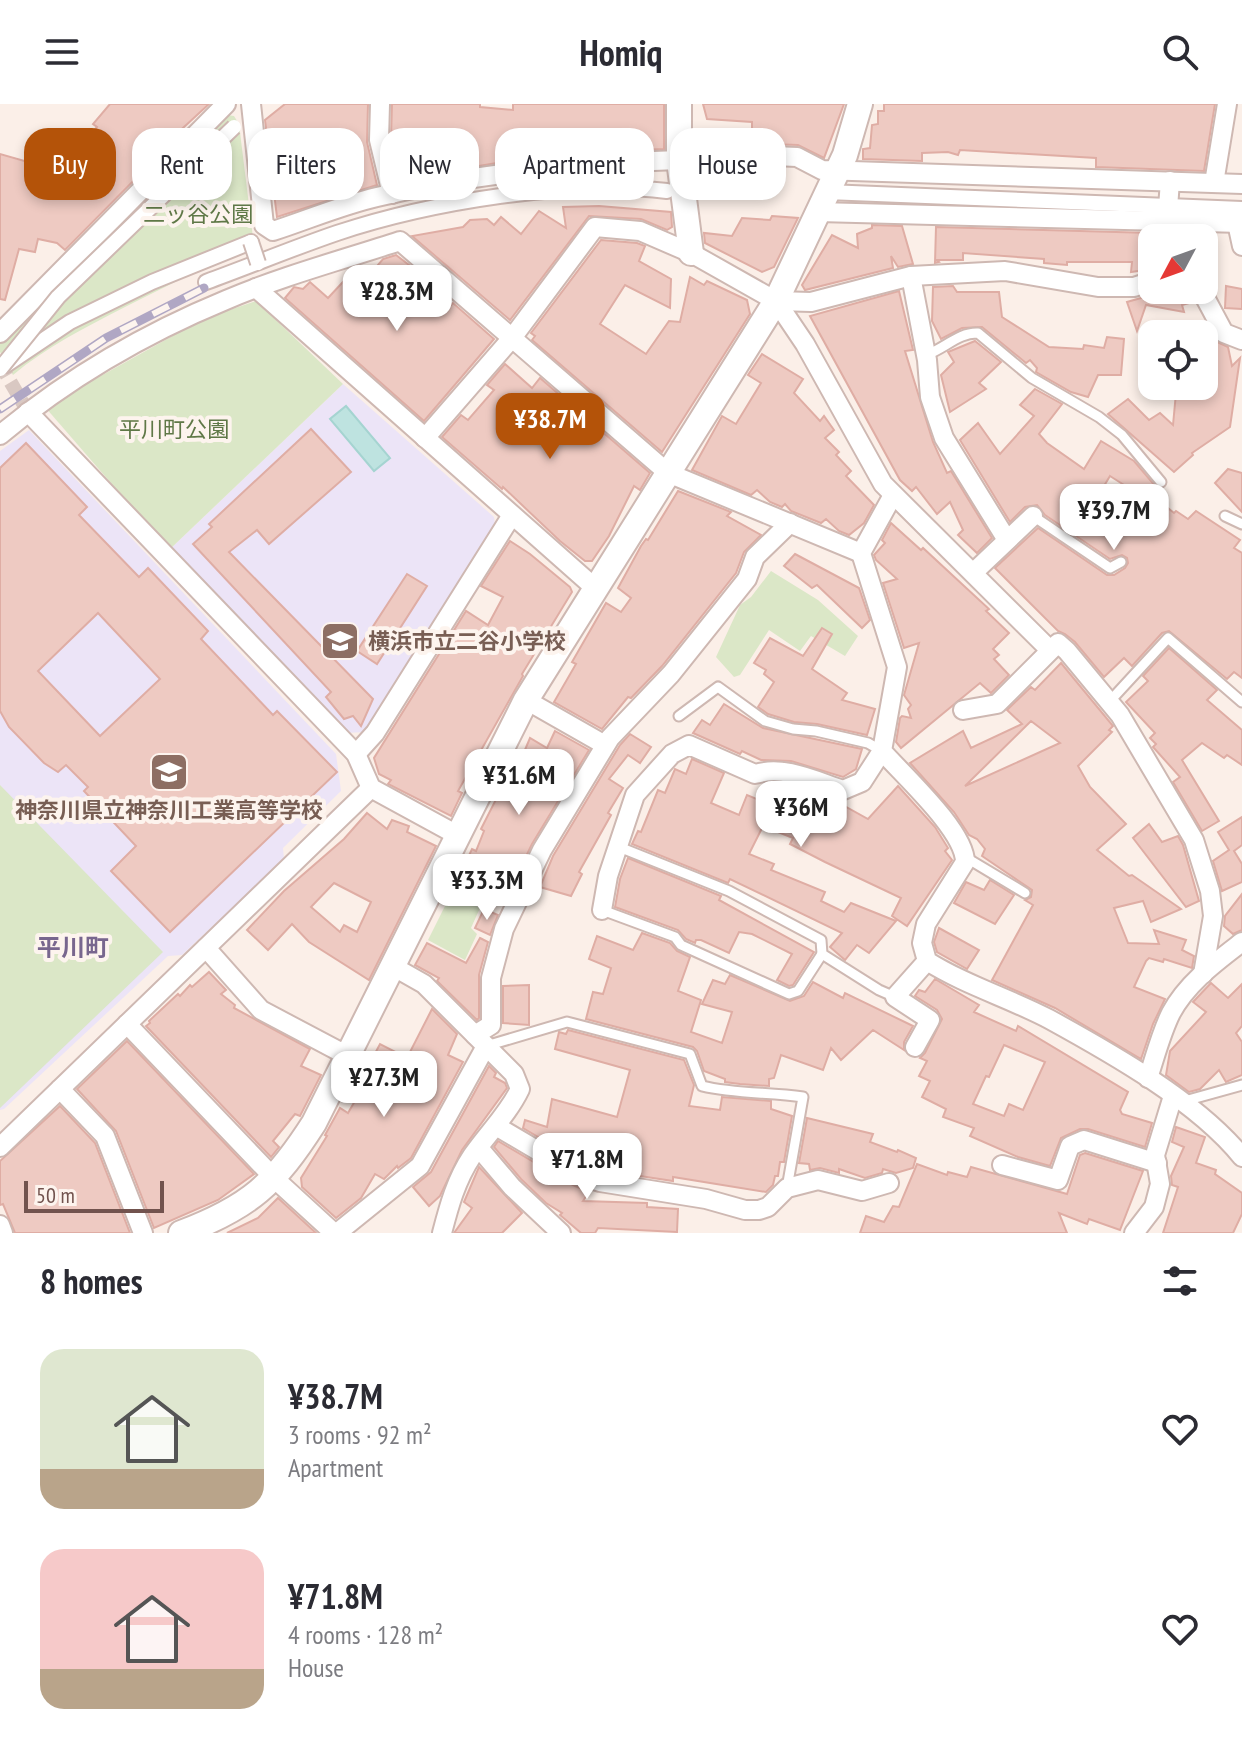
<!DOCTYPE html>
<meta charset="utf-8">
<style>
body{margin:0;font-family:"PT Sans Narrow","Noto Sans JP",sans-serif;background:#f7f7f7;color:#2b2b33;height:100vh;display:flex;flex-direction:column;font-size:30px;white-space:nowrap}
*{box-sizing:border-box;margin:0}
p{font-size:26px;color:#7c7c81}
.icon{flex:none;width:44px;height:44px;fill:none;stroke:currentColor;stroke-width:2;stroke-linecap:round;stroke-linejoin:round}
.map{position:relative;height:1129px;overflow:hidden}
.side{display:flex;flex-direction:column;background:#fff;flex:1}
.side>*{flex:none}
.top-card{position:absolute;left:24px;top:24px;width:800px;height:72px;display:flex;gap:16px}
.needle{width:52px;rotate:229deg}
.tools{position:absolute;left:1138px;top:120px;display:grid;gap:16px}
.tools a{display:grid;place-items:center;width:80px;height:80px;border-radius:16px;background:#fff;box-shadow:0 4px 12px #0003;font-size:40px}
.scale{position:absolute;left:24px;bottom:20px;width:140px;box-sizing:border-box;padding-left:8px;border:4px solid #72534e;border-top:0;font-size:22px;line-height:28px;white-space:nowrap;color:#72534e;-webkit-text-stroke:6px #fdf4ee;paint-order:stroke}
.price{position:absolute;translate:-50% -68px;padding:0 18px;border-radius:16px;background:#fff;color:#222;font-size:26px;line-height:52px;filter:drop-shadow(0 2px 4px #0008)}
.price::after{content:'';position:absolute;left:50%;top:48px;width:24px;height:18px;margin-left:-12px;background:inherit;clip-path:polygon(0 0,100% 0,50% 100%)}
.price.active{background:#b45309;color:#fff}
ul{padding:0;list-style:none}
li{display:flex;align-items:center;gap:24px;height:200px;padding:0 40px}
li span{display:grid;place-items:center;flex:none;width:224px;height:160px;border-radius:24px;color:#555}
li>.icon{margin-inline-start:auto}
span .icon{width:96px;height:96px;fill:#fffc;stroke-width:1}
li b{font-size:34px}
h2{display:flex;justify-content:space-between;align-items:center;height:96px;padding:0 40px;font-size:34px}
.pill{padding:0 28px;border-radius:24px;background:#fff;box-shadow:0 4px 12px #0003;font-size:28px;line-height:72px}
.pill.active{background:#b45309;color:#fff}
header{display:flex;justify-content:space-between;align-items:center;height:104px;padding:0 40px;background:#fff;font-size:36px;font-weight:700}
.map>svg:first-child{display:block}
</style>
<header><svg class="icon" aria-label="menu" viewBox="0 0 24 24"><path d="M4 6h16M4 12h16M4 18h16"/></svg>Homiq<svg class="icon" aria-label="search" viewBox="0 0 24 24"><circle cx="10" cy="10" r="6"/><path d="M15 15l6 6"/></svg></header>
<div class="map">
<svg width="1242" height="1129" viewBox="0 0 1242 1129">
<rect width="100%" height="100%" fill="#fbefe8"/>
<g fill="#ece4f7">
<polygon points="343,280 494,413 495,420 366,628 345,629 169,446"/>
<polygon points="29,326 336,650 341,687 283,744 284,755 182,851 168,852 4,1005 0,1006 0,347"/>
</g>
<g fill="#dbe7c7">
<path d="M227,11l7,1 5,8 15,122c-45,18 -87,40 -129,61 -39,20 -79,40 -112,68l-13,-23v-12z"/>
<polygon points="256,197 343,280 169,446 45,303 203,215"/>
<polygon points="771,467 818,496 858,532 845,552 811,532 800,547 769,526 740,571 734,573 716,553 740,501 751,493"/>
<polygon points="0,681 163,848 0,1004"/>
<polygon points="451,790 480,804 471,824 477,830 465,856 428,836"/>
</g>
<polygon fill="#bee3e0" stroke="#a5d4d1" stroke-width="2" points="346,302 390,354 374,367 330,315"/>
<g fill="#eecac2" stroke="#dfada4" stroke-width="2" fill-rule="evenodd">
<polygon points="110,0 209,0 158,47 160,50 65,146 57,139 38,135 35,148 19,145 5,196 0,195 0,50 77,72 91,54 79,44 97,23 93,20"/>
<polygon points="285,0 368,0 367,38 377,81 277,113 265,16"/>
<polygon points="392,0 480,0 480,3 513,6 513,0 664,0 664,45 635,46 635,39 595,37 596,47 536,50 520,53 520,55 401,75 391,35"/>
<polygon points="703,0 844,0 824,54 798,41 767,40 767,30 752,26 752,18 707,15"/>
<polygon points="884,0 1215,0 1204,67 1096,63 1096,54 960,46 958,51 948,48 922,49 922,57 863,55 863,45 870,44 872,21 878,20 878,7 884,7"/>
<polygon points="599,102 671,108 672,123 667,126 641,115 589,112 510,216 412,132 463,123 470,116 487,115 494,121 501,113 521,130 539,107 566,124 563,103"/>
<polygon points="772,112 798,114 774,163 762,168 705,139 704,129 732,132 742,114 770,116"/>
<polygon points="872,121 902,122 913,160 898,163 891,152 893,164 805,186 802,181 832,131 858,144 857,130 872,124"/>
<polygon points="936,123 1152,129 1152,165 1131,168 1132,158 1067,158 1067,161 1044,159 1044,155 963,149 963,156 937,156 939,158 935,159"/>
<polygon points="601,136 637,139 645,142 639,157 671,175 670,204 625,181 600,220 646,250 669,217 680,218 690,173 704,181 707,177 747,196 750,210 662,348 532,236 535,232 531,229"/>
<polygon points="396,151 409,161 400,171 426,194 430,190 447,205 453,199 494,235 424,317 285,194 294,183 303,185 310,178 328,194 354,166 366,175 383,155"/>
<polygon points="953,182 957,188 999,188 1002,213 1049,243 1083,245 1084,241 1104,244 1107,233 1124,235 1121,271 1098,271 1088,293 1071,288 1036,268 1037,264 1030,256 1026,259 982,223 962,224 941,235 932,217 933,183"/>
<polygon points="1226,182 1242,185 1242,205 1225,204"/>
<polygon points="1171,186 1186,186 1189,199 1182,201 1184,208 1146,201 1137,227 1127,198 1148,192 1147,196"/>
<polygon points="899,187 913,246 905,247 933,338 947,369 951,367 992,434 977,449 958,431 963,426 950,398 937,410 916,383 912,387 900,376 810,212"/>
<polygon points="1213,236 1228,243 1232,262 1240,254 1230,323 1192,349 1193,351 1174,368 1108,310 1128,295 1149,316 1160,309 1173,321 1176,289 1204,291 1204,243"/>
<polygon points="975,237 1001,258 979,279 986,285 950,308 941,271 954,258 948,248"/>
<polygon points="762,250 803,275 794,289 820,317 824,312 834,326 825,334 839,348 836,351 851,367 846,372 874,401 864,419 849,431 839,427 826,415 821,419 791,407 785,400 782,403 770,398 757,386 751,391 692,366 722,312 736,320 761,279 748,271"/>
<polygon points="505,260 532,284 540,274 650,369 640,386 634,382 609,432 592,457 585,457 560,437 503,383 502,385 442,333 461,311 468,316 494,286 487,281"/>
<path d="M1035,285l27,15 -23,30 8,9 37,26 17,-28 33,20 23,27 -5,7 22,18 2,-2 12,8 8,-8 44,29 -6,8 8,5v125l-8,-6 -7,7 -58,-48 -7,2 -30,33 -8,-8 -20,19 -29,-35 -10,-8 -7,-3 -63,-63 43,-40 69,47h7l11,-7 3,-5 -1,-5 -5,-3 -12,4 -65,-44 -8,-10 -12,2 -15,15 -50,-82 18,-17 22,31 34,-38 -14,-11zM1110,372l25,16 -17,24 -23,-15z"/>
<polygon points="311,325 351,368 269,440 257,426 229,448 373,595 361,622 353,612 344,615 326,593 331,588 193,440 212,423 209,420"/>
<path d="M26,339l61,64 -8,8 60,62 9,-9 60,63 -7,8 72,76 4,-4 60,61 -167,160 -59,-61 25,-25 -52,-55 4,-4 -22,-22 -8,7 -14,-9 -35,-36 -9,-16v-243zM98,509l62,66 -60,57 -62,-65z"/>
<polygon points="1228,365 1242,369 1242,408 1215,379"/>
<polygon points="678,387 731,408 727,412 761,431 744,448 736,469 662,562 631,594 628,593 602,625 554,598 576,560 572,558 606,499 621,508 631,494 618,484 641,442 646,435 648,436"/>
<polygon points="891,419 921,446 923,444 989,505 986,507 1009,529 993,545 999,551 994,555 1009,571 991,589 980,579 901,644 896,638 900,614 902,612 911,614 908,605 911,601 904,591 919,539 904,544 883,479 897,475 876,456 874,451 885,439 882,436"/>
<polygon points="510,437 530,450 570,483 572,488 522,570 523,572 458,687 462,689 451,712 388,680 391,676 379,670 374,654 466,507 488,521 503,493 481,482"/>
<polygon points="795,450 859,484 870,516 862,524 817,481 812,484 784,462"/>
<polygon points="407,470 427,482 377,560 357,547"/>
<polygon points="822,524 832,530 812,565 847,589 842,596 875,605 867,631 817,620 794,618 768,610 758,603 774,578 764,570 766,566 754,559 770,534 803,552"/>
<polygon points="1169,544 1217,586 1207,596 1242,626 1242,661 1227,651 1224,654 1202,639 1182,656 1219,717 1202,727 1173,678 1180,673 1153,643 1156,640 1150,634 1155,629 1126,598 1148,577 1143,572"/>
<path d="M1061,559l52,63 -4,4 3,2 -34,34 12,21 36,37 -29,26 32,26 3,-1 49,34 -30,13 -8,-21 -29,7 14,35 31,1 -5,-14 32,10 -4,10 12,6 -2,12 -28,-9 -1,3 -14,-4 -3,3 -12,26 31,12 -12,25 -12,35 -86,-51 -63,-28 41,-75 -8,-5 6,-3 1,-7 -50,-34 3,-7 -8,-10 -8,-4 -15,-23 -44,-49 53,-32 8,17 51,-24 -15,-14 24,-23 4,3zM1031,617l29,22 -95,43 63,-62z"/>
<polygon points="724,600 763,624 862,645 856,665 843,673 791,657 761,656 742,647 740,650 693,629 702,616 710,621"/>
<polygon points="555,627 589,646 532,740 518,769 512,766 494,804 452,787 472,745 476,747 484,727 481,725 515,658 519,660 530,634 547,644"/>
<polygon points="630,630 651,643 640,659 628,651 609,675 623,684 608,709 611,711 579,768 582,770 571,792 540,783 553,752 620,641"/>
<polygon points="692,655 724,669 711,699 739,711 747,691 776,703 787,681 842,697 841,700 868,715 898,682 935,723 948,744 945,747 952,756 907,822 892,812 901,794 825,758 790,740 793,734 763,722 749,750 774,760 771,766 825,788 821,797 844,808 851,799 896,817 869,849 857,841 845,856 830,843 842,829 730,775 728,779 632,740 638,727 641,728 658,686 665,689 675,665 686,670"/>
<path d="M367,709l20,16 5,-9 17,6 -2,6 29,14 -67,134 -60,-38 -17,-18 -24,26 -21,-20 37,-39 60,-52zM334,779l37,19 -14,30 -13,-7 -4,7 -29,-25z"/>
<polygon points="1242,713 1242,741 1234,747 1242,760 1242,778 1222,787 1213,757 1229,746 1218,728"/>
<polygon points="1149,720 1162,738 1178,732 1183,741 1199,797 1186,803 1133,734"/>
<polygon points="628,754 721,792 719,796 814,848 793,881 789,882 777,876 792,850 752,830 739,828 729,849 701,836 696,836 695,839 686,835 678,826 615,803 620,775"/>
<polygon points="990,776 1014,791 995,820 954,799 966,778 984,786"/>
<polygon points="1242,790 1242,826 1233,830 1224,822 1225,812"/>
<polygon points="484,805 498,811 490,831 475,824"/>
<polygon points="939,824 979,846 967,865 937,848 934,838"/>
<polygon points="642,829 670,839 677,847 690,853 678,887 701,896 691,928 722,939 732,908 702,900 713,876 725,880 730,871 790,897 804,892 813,878 843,894 845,889 913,922 904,938 904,946 873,926 841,956 831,944 823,966 781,951 774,974 769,975 769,982 740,980 725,978 725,975 704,967 697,947 693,943 586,915 593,888 603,890 611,864 589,855 597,832 633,846"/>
<polygon points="480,834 488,838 479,871 479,914 477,916 437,877 439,874 415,861 427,839 466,859"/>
<polygon points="209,868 226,886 221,890 235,901 234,904 310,945 301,962 321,971 300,1012 295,1010 273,1037 279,1043 271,1053 146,922 150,919 149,917 178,890 180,892 190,881 192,883"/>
<path d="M935,875l44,26 -5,7 42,19 2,-5 110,66 -8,18 2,4 30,9 -7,24 -57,-18h-8l-19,9 -11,28 -32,-9 -48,-21 4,-8 -31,-11 3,-8 -24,-12 8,-16 -11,-5 8,-15 -7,-3 5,-5 17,-34 -5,-9 -22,-14 4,-6 6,2zM1004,941l41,17 -22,48 -14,-6 -5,12 -31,-12 13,-28 3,1z"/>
<polygon points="1211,879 1228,894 1242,880 1242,922 1236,929 1242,938 1242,971 1226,978 1219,966 1200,985 1189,988 1166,971 1170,947 1206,908 1193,898"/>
<polygon points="529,881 529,921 503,919 503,882"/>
<polygon points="432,905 457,930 448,951 463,958 411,1054 398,1064 397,1062 384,1075 375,1070 361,1094 336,1114 302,1083 301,1074 327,1032 325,1031 340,1004 348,1009 359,990 376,960 371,957 380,940 407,954"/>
<polygon points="568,926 684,956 694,981 689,1002 720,1006 722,993 771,997 771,1005 792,1012 784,1058 780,1058 778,1072 775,1072 773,1081 766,1088 673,1073 673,1077 640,1072 608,1062 607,1065 582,1059 523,1024 525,1016 547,1023 552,995 617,1013 630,966 555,945 559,928 566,930"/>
<polygon points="127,937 254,1070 218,1096 154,1124 116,1027 77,985"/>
<polygon points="489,962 496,969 494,973 505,979 507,984 462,1046 440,1092 429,1102 413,1083 431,1068"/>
<polygon points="60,1002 95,1039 130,1129 15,1129 3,1100 0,1101 0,1057"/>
<polygon points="807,1014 873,1030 870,1038 897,1048 898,1046 916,1054 913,1064 896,1069 883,1065 882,1069 865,1074 839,1065 839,1069 820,1064 810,1066 809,1060 799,1059"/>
<polygon points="1176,1023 1205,1033 1196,1059 1216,1066 1215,1070 1242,1089 1242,1110 1233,1129 1163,1129 1178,1083 1172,1081 1171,1072 1184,1043 1172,1038"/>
<polygon points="498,1037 573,1081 589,1088 583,1097 647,1099 647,1103 678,1105 677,1128 598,1124 595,1129 581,1129 560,1111 562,1109 546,1099 521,1075 494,1043"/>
<polygon points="1085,1049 1143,1067 1120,1126 1089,1115 1087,1120 1059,1109 1067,1129 860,1129 866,1112 884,1118 893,1102 899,1103 917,1060 947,1071 948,1068 967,1073 971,1063 1067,1090 1080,1051"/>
<polygon points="479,1063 522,1109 502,1129 454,1129 472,1104 464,1098"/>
<polygon points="278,1094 316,1129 227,1129 258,1114"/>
</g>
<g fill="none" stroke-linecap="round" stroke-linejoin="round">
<polyline stroke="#d9c8c2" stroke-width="14" stroke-dasharray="14 7" stroke-linecap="butt" points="0,260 28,308"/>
<defs>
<g id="service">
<path d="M926,251c18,-6 33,-23 52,-22l54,45 67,39 23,18 39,47"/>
<polyline points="1033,412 1110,464 1121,458"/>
<polyline points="1225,412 1242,420"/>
<polyline points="1110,597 1168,534 1242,598"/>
<polyline points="679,612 718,583 765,617 793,625 816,627 868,639 882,647"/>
<polyline points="619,743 729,787 821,836 822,850 879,886 895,893"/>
<polyline points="965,753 1025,789"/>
<polyline points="602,806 675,833 681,841 789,890 798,887 822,850"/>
<path d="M486,942l81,-24 123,32 12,32c33,8 68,6 101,11l-16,91"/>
<polyline points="1181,998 1242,981"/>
</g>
<g id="pedestrian">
<polyline points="827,88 1242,105"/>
<path d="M206,178c44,-16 87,-34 131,-49 93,-31 234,-54 330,-42"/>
<polyline points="6,261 70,218 152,178 251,138"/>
</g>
<g id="minor">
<path d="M251,0l13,121 9,6c34,-11 69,-26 104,-34 99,-24 201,-34 302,-37"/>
<polyline points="380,0 379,36 392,90"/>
<polyline points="679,48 797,53 822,66 1242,80"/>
<polyline points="1214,79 1227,0"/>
<polyline points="818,108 1242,119"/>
<polyline points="1167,117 1170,77"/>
<polyline points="1237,119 1242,142"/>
<polyline points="911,172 927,256 930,293 944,334 1007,436"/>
<polyline points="256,184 595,484"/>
<polyline points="1201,186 1224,229 1242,236"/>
<polyline points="776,197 811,198 911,172 1005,167 1098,183 1134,183 1152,177"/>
<polyline points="0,229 226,0"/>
<polyline points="28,308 356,650 371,684 459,732"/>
<path d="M0,331c67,-56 146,-102 226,-135 56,-24 116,-40 174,-59l268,232 193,80"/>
<polyline points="425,334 512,234 595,123 640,127 691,149 776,197 805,240 883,380 1050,546"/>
<path d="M893,391l-32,58 36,114 -15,84c22,25 83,80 83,111l-39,62 -4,19 5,18c38,24 82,37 122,58 62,34 149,83 193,138"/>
<polyline points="974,468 1033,412"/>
<polyline points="526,596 605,641"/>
<polyline points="963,606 997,600 1058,539 1067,547 1120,611 1194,736 1210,787 1213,812 1203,870"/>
<polyline points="356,650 375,629 512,411"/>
<path d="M602,806l6,-34 27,-81 37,-41 17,-9 66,29c30,-9 60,7 88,16l19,-8 20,-31"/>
<polyline points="206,844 261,906 348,952"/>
<path d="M394,863l30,17 90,90 6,15c-12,25 -32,44 -48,67 -16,24 -23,50 -30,77"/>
<polyline points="127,920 275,1075 334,1129"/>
<polyline points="475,931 491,921 491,874 504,825 542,746 610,634 671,570 747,475 755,453 790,419"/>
<polyline points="915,943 930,916 895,893 927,857"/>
<path d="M1148,974c7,-21 13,-45 23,-65 16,-30 45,-51 71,-71"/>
<polyline points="60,985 105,1032 143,1129"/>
<polyline points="496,1022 579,1071 600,1078 706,1095 745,1106 759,1106 768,1103 787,1084 818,1076 862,1087 889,1079"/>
<polyline points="0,1043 371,684"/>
<polyline points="479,1044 512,1083 561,1129"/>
<polyline points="1002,1061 1058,1076 1070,1042 1084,1036 1157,1059"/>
<polyline points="0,1121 3,1129"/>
<polyline points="337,1129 420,1062 486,942"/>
<polyline points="1134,1129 1154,1103 1160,1080 1155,1051 1173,992"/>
</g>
<g id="tertiary">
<polyline points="679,0 679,56 691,149"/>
<path d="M181,1129c69,-26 94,-49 133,-110l212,-423 250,-399 69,-146 15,-51"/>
</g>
</defs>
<use href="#service" stroke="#ceb8b2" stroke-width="13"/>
<use href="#pedestrian" stroke="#ceb8b2" stroke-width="18"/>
<use href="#minor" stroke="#ceb8b2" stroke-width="22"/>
<use href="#tertiary" stroke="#ceb8b2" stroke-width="28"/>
<use href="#service" stroke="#fff" stroke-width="9"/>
<use href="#pedestrian" stroke="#fff" stroke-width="14"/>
<use href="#minor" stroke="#fff" stroke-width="18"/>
<use href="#tertiary" stroke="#fff" stroke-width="24"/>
<defs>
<polyline id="rail" points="0,305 106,234 204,184"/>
</defs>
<use href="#rail" stroke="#b0a7c4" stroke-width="9"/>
<use href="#rail" stroke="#fdf4ee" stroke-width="6" stroke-dasharray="18" stroke-linecap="butt"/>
<defs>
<g id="pedestrian-bridge">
<polyline points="251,138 258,159"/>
<polyline points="0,265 58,193 234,23"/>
</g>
</defs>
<use href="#pedestrian-bridge" stroke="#ceb8b2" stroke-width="18" stroke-linecap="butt"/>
<use href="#pedestrian-bridge" stroke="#fff" stroke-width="14"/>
</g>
<defs>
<symbol id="school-square" viewBox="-11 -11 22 22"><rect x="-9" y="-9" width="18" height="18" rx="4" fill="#8d6e63" stroke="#fdf4ee"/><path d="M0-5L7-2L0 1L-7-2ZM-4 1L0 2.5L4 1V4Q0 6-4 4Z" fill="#fff"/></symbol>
</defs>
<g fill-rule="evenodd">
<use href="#school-square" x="318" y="515" width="44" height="44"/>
<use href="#school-square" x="147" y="646" width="44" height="44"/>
</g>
<g text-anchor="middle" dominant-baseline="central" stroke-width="8" stroke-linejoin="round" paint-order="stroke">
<g font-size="22" fill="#5f7847" stroke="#fdf4ee">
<text x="198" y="110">二ッ谷公園</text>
<text x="174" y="325">平川町公園</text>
</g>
<g font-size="22" font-weight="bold" fill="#785e54" stroke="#fdf4ee" text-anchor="start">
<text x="368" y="537">横浜市立二谷小学校</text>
<text x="169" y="706" text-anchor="middle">神奈川県立神奈川工業高等学校</text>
</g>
<g font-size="24" font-weight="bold" fill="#78668e" stroke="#fdf4ee">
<text x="73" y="843">平川町</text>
</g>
</g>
</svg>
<div class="tools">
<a><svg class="needle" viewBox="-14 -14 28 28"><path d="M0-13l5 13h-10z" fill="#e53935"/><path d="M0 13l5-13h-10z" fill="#7c7c81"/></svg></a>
<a><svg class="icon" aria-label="locate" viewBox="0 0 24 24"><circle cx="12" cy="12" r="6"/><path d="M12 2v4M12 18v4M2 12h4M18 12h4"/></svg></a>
</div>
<div class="scale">50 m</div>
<b class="price" style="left:397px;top:229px">¥28.3M</b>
<b class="price active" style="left:550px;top:357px">¥38.7M</b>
<b class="price" style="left:1114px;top:448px">¥39.7M</b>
<b class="price" style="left:519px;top:713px">¥31.6M</b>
<b class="price" style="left:801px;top:745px">¥36M</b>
<b class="price" style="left:487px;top:818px">¥33.3M</b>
<b class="price" style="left:384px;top:1015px">¥27.3M</b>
<b class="price" style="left:587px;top:1097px">¥71.8M</b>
<div class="top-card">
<a class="pill active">Buy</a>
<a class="pill">Rent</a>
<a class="pill">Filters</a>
<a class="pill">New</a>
<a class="pill">Apartment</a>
<a class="pill">House</a>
</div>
</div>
<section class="side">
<h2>8 homes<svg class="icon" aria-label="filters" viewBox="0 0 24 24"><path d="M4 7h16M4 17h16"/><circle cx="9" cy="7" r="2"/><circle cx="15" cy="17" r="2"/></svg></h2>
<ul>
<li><span style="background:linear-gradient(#dfe7d0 75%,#b9a48a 0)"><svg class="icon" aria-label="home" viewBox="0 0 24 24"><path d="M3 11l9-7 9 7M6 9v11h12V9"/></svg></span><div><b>¥38.7M</b><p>3 rooms · 92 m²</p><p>Apartment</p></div><svg class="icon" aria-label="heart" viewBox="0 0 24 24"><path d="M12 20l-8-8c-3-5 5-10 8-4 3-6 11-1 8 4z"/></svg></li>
<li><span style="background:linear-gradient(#f6c9c9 75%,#b9a48a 0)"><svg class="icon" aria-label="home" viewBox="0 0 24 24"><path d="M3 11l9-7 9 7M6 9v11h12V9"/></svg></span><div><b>¥71.8M</b><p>4 rooms · 128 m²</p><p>House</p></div><svg class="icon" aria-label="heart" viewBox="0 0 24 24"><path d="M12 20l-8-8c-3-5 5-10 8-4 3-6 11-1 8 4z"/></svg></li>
</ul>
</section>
